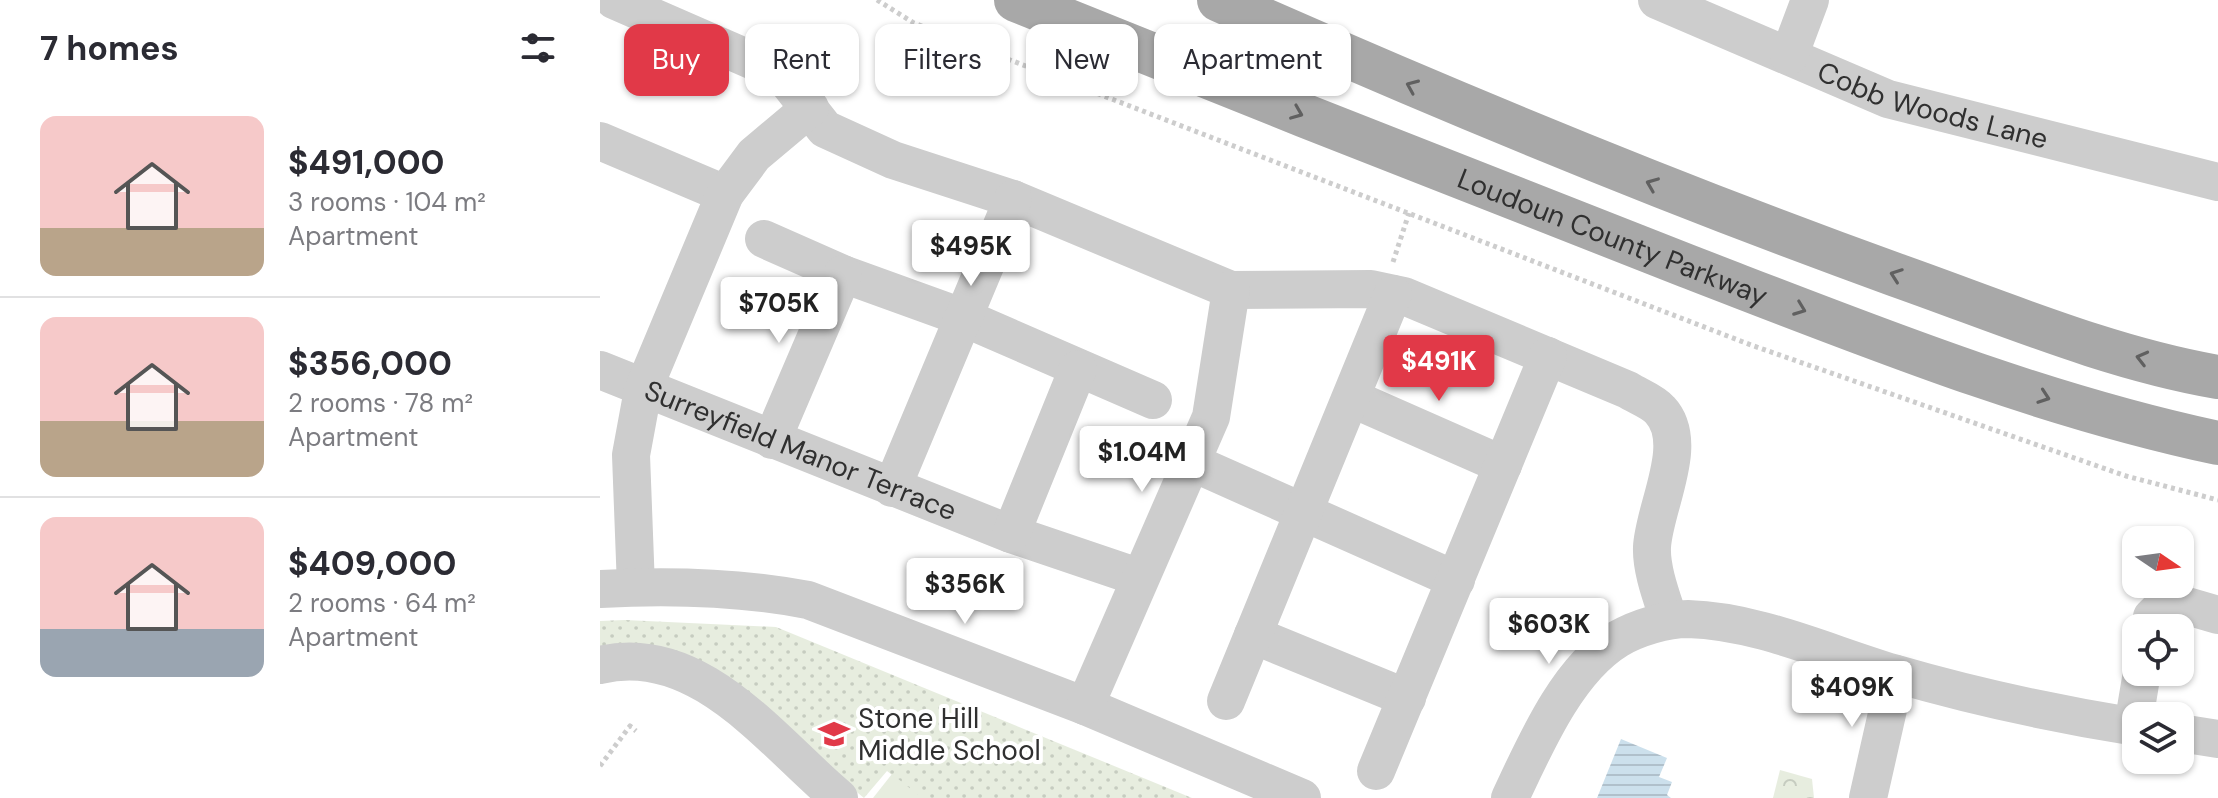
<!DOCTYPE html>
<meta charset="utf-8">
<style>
body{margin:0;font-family:"DM Sans",sans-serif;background:#f2f2f3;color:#2b2b33;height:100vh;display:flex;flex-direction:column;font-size:30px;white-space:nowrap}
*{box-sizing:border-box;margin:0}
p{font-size:26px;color:#7c7c81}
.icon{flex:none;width:44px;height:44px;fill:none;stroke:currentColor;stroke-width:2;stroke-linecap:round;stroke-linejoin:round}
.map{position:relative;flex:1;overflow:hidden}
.side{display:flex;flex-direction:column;background:#fff;width:600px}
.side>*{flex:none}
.guide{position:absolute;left:24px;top:24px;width:760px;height:72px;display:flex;gap:16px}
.needle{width:52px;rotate:103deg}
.controls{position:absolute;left:1522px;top:526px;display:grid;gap:16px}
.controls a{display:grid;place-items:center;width:72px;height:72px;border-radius:16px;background:#fff;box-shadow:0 2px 6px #0004;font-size:40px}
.price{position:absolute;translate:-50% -68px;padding:0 18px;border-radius:8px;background:#fff;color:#222;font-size:26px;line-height:52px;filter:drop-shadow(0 2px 4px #0008)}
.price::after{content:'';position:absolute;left:50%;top:48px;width:24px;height:18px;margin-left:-12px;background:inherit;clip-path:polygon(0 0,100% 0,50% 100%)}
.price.on{background:#e13948;color:#fff}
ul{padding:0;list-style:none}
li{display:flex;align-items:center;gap:24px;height:200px;padding:0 40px}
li+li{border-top:2px solid #e1e1e2}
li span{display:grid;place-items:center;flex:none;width:224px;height:160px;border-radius:16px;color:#555}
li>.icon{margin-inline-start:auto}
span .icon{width:96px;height:96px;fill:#fffc;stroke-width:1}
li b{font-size:34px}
h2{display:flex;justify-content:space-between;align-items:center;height:96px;padding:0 40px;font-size:34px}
.tag{padding:0 28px;border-radius:16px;background:#fff;box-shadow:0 2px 6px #0004;font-size:28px;line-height:72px}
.tag.on{background:#e13948;color:#fff}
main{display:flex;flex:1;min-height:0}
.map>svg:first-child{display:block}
</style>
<main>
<section class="side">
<h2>7 homes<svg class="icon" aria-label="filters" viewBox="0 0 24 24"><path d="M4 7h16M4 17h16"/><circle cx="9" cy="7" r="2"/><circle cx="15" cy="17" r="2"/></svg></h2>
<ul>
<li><span style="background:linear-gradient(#f6c9c9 70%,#b9a48a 0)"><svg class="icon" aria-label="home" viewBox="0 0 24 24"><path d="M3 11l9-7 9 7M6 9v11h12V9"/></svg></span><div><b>$491,000</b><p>3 rooms · 104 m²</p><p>Apartment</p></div></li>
<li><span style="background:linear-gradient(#f6c9c9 65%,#b9a48a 0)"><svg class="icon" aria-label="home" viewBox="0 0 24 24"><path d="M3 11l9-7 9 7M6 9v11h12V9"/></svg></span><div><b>$356,000</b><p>2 rooms · 78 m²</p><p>Apartment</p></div></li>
<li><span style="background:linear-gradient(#f6c9c9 70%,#9aa5b1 0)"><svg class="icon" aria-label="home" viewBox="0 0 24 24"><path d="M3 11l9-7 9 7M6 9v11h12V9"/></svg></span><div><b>$409,000</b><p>2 rooms · 64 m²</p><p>Apartment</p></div></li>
</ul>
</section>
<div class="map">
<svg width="1618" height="798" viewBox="0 0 1618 798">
<defs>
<pattern id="grass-dots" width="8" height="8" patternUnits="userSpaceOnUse" patternTransform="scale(2)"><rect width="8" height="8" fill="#e7eddf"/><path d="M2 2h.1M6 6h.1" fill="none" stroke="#c6ccc0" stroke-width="1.8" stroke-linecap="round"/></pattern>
<pattern id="forest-crowns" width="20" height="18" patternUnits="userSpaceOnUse" patternTransform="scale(2)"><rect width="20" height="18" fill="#e7eddf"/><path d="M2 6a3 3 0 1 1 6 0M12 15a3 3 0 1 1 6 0" fill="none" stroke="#c6ccc0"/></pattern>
<pattern id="water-rules" width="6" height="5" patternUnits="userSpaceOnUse" patternTransform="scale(2)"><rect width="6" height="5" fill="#cce0ec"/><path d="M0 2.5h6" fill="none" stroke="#b0c0cb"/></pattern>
</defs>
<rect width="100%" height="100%" fill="#fff"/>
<polygon fill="url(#grass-dots)" points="25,620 176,627 592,798 321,798 287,771 264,798 113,673 0,653 0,621"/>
<polygon fill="url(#forest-crowns)" points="1180,770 1212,779 1214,798 1173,798"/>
<polygon fill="#e7eddf" points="292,774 322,798 273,798"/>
<polygon fill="url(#water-rules)" points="1021,739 1067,758 1059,777 1072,782 1067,795 1071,798 997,798"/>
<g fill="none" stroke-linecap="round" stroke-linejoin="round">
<g stroke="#cdcdcd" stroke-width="5" stroke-dasharray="4 4" stroke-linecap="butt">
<polyline points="277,0 314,23 1151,345 1526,476 1618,500"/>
<polyline points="793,262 809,213"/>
<polyline points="0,766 30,726 36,731"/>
</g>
<g stroke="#cdcdcd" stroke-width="38">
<path d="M14,0l167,73 44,56 68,31 120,39 218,91 140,-1 33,7 224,94c9,6 24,11 32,20 31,33 -6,97 -8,137 -1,23 10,51 17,73"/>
<path id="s1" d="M1057,0l231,99 330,83"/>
<polyline points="1189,56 1210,0"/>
<polyline points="0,141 125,194"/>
<polyline points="164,239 243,274 362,317 553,400"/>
<path id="s2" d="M0,370l411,164 127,43"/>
<polyline points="751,398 903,465"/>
<polyline points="172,440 243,274"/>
<polyline points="591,462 856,580"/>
<polyline points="292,488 413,199"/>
<polyline points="411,534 478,369"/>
<polyline points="36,587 31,455 43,390 125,194 154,155 210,108"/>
<path d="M0,589c70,-4 139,-2 208,11l277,106 217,92"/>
<polyline points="1550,628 1552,617 1564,605 1587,606 1618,615"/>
<polyline points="653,635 807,698"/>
<path d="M0,665c99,-24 172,77 239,133"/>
<polyline points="626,701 793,294"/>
<polyline points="485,706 611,417 631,290"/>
<polyline points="1533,726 1542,672"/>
<polyline points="1580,733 1618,739"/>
<polyline points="776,771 948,356"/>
<path d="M910,798c25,-53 57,-128 108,-159 19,-11 48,-20 70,-20 70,2 138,34 205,54 79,23 162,41 243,54"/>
<polyline points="1268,798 1296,674"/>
</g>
<g stroke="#a8a8a8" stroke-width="44">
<path id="s3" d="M416,0c223,90 447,179 671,266 174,67 348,138 531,177"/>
<path d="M619,0c223,99 447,192 677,275 105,37 212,83 322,102"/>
</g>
</g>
<defs><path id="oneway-chevron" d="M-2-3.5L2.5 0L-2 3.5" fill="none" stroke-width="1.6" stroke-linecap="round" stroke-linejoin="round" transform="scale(2)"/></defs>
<g stroke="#606060">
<use href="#oneway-chevron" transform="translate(812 86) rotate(-157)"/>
<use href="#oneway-chevron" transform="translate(697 113) rotate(22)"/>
<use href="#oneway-chevron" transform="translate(1052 184) rotate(-158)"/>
<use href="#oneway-chevron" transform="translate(1296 275) rotate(-160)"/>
<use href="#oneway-chevron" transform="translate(1200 309) rotate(21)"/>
<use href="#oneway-chevron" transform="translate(1542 358) rotate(-166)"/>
<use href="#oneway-chevron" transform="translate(1444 397) rotate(19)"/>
</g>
<defs>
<symbol id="school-bare" viewBox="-9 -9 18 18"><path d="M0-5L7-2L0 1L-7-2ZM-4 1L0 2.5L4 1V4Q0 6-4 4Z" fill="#e13948" stroke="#fff" stroke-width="2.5" paint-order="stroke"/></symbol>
</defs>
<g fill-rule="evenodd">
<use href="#school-bare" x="212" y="712" width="44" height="44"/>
</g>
<g text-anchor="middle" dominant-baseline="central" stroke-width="8" stroke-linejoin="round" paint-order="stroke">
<g font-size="28" fill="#303030" stroke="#fff">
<text stroke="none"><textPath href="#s1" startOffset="296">Cobb Woods Lane</textPath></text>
<text stroke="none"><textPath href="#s3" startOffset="642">Loudoun County Parkway</textPath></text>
<text stroke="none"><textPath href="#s2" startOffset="216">Surreyfield Manor Terrace</textPath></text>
</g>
<g font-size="28" fill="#303030" stroke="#fff" text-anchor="start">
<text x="258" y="718">Stone Hill<tspan x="258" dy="32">Middle School</tspan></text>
</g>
</g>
</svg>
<div class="controls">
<a><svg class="needle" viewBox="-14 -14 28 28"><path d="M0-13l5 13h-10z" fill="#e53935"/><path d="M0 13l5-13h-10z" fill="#7c7c81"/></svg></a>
<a><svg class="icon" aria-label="locate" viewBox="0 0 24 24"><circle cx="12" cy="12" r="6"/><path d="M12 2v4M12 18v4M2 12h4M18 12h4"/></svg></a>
<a><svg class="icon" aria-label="layers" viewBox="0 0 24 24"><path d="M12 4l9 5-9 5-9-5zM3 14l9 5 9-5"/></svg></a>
</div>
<b class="price" style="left:371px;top:288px">$495K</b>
<b class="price" style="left:179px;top:345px">$705K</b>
<b class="price on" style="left:839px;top:403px">$491K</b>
<b class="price" style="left:542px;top:494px">$1.04M</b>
<b class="price" style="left:365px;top:626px">$356K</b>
<b class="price" style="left:949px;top:666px">$603K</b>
<b class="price" style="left:1252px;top:729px">$409K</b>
<div class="guide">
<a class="tag on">Buy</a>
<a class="tag">Rent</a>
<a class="tag">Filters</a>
<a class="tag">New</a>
<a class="tag">Apartment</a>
</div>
</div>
</main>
